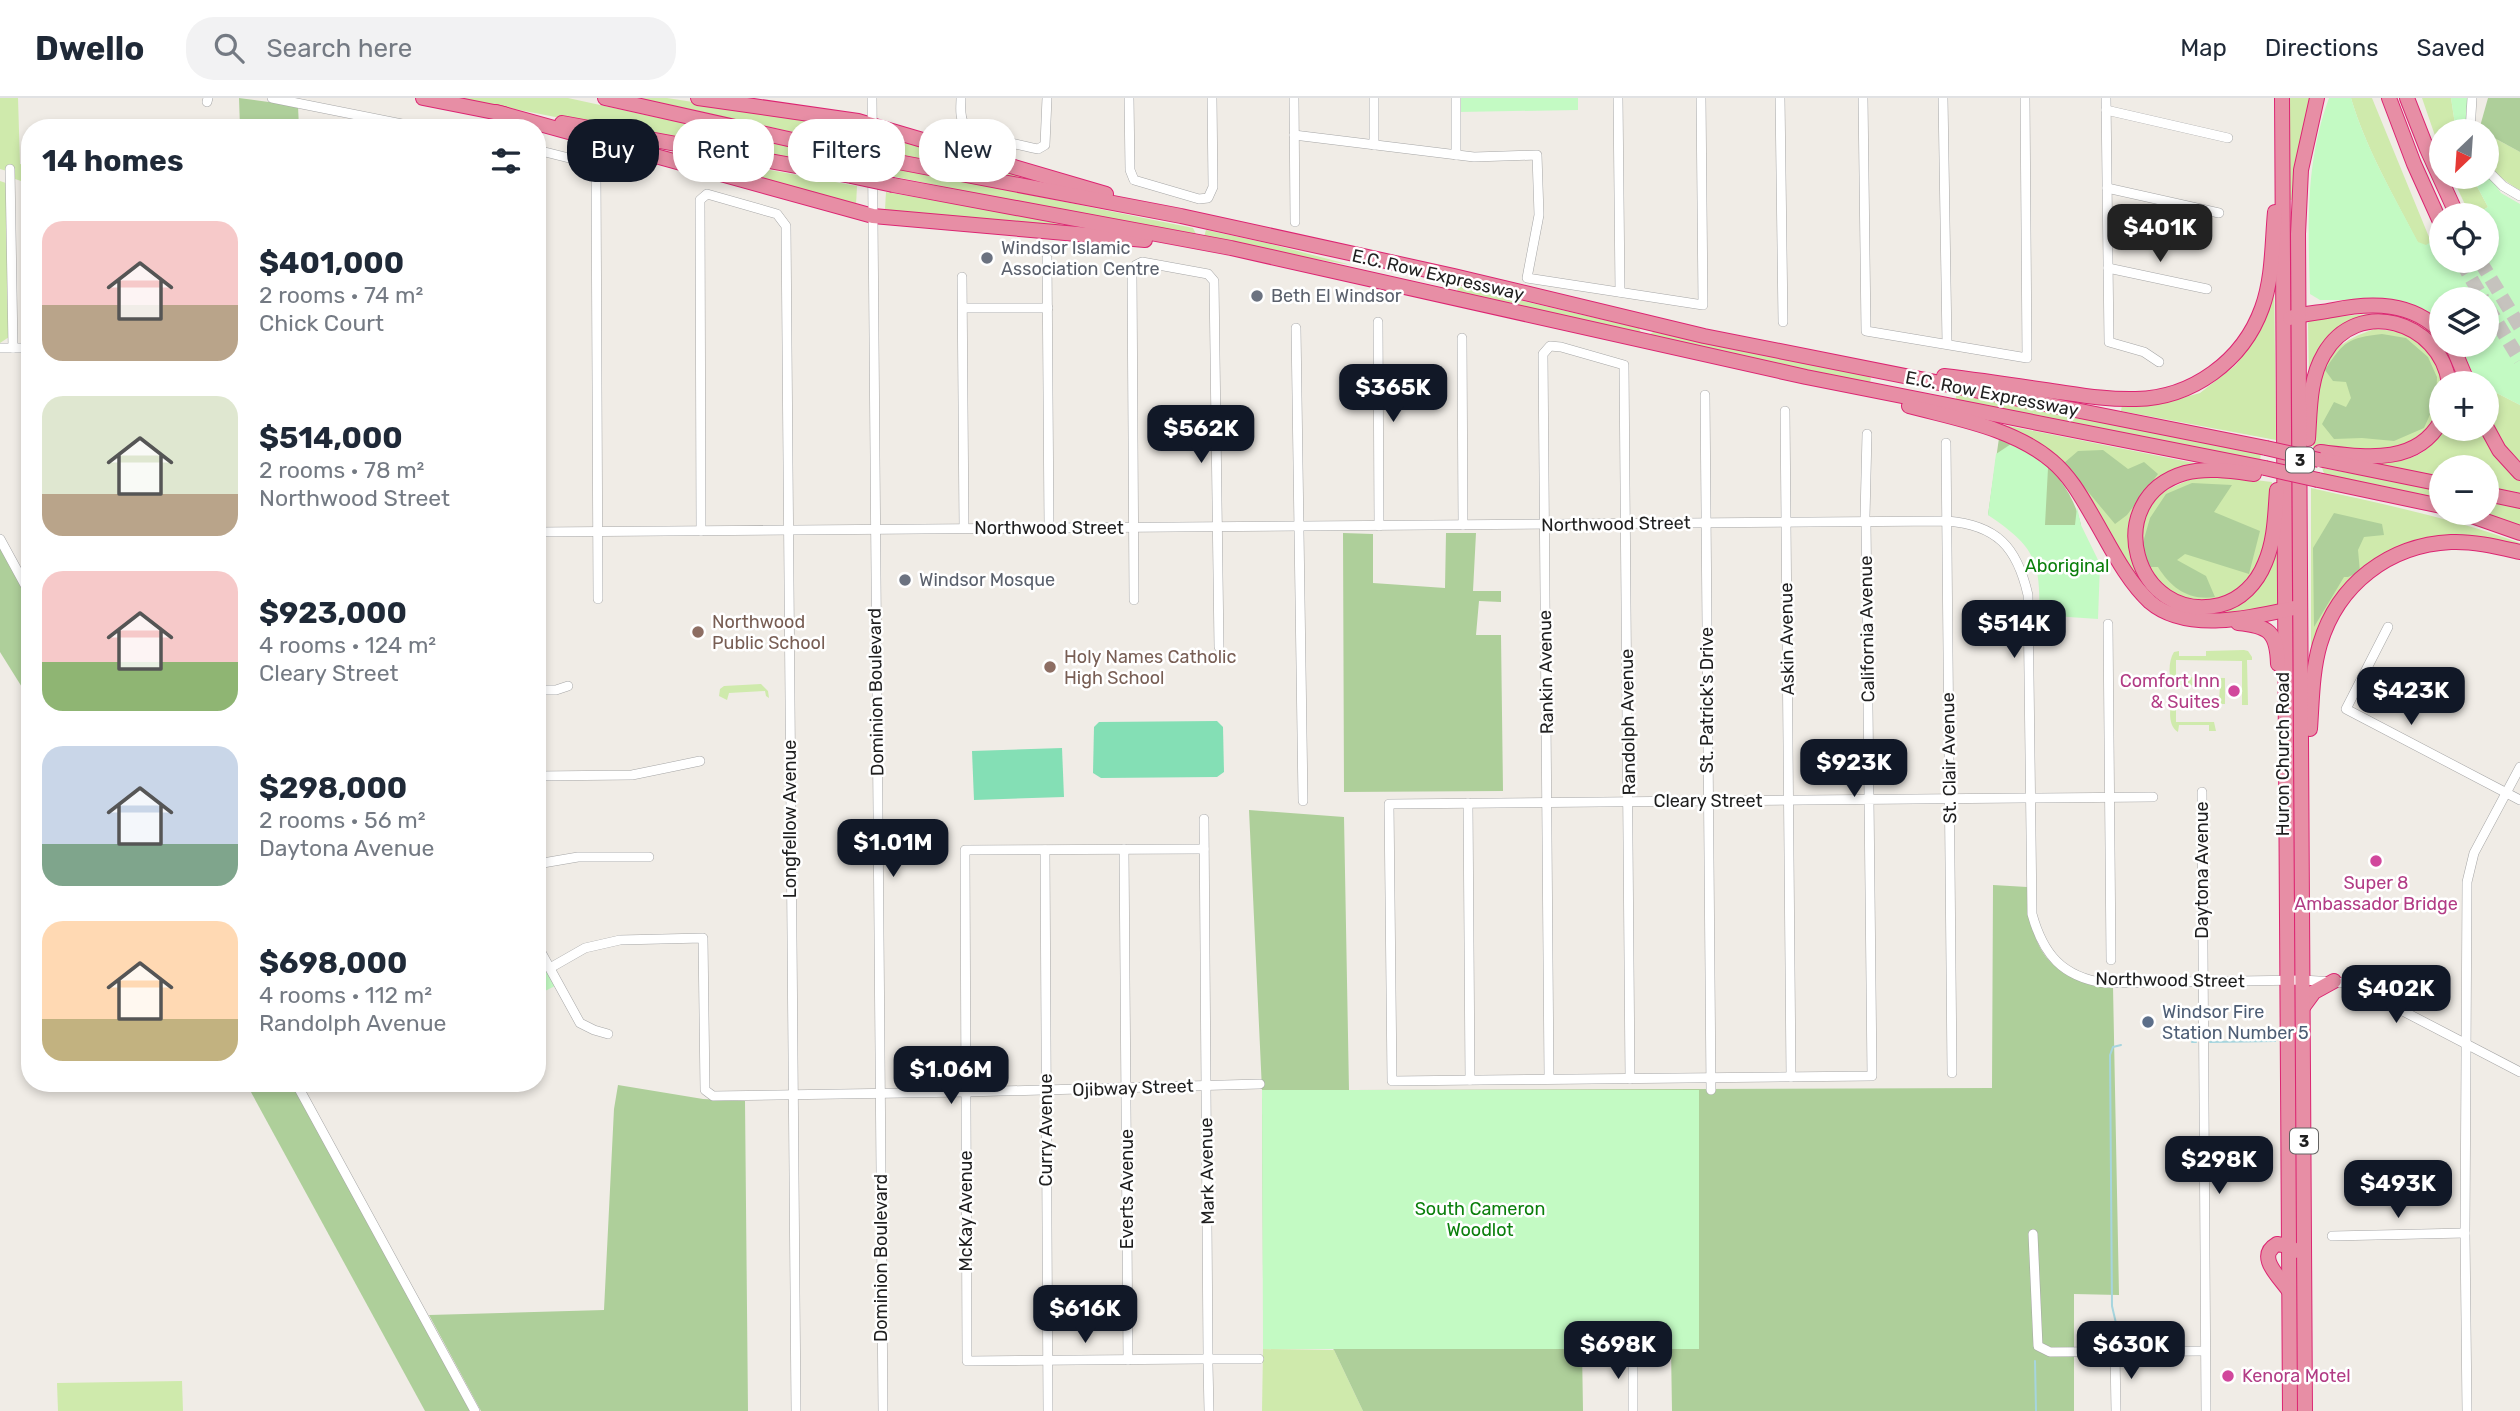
<!DOCTYPE html>
<meta charset="utf-8">
<style>
body{margin:0;font-family:Rubik,sans-serif;background:#f2f2f3;color:#1f2937;height:100vh;display:flex;flex-direction:column;font-size:26px;white-space:nowrap}
*{box-sizing:border-box;margin:0}
p{font-size:23px;color:#747a83}
.icon{flex:none;width:38px;height:38px;fill:none;stroke:currentColor;stroke-width:2;stroke-linecap:round;stroke-linejoin:round}
.map{position:relative;flex:1;overflow:hidden}
.side{position:absolute;left:21px;top:21px;width:525px;height:973px;display:flex;flex-direction:column;background:#fff;border-radius:28px;box-shadow:0 4px 10px #0003}
.side>*{flex:none}
.banner{position:absolute;left:567px;top:21px;width:665px;height:63px;display:flex;gap:14px}
.needle{width:46px;rotate:205deg}
.buttons{position:absolute;left:2429px;top:21px;display:grid;gap:14px}
.buttons a{display:grid;place-items:center;width:70px;height:70px;border-radius:50%;background:#fff;box-shadow:0 4px 10px #0003;font-size:35px}
.price{position:absolute;translate:-50% -60px;padding:0 16px;border-radius:14px;background:#111827;color:#fff;font-size:23px;line-height:46px;filter:drop-shadow(0 2px 4px #0008)}
.price::after{content:'';position:absolute;left:50%;top:42px;width:21px;height:16px;margin-left:-10px;background:inherit;clip-path:polygon(0 0,100% 0,50% 100%)}
.price.active{background:#222;color:#fff}
ul{padding:0;list-style:none}
li{display:flex;align-items:center;gap:21px;height:175px;padding:0 21px}
li span{display:grid;place-items:center;flex:none;width:196px;height:140px;border-radius:21px;color:#555}
li>.icon{margin-inline-start:auto}
span .icon{width:84px;height:84px;fill:#fffc;stroke-width:1}
li b{font-size:30px}
h2{display:flex;justify-content:space-between;align-items:center;height:84px;padding:0 21px;font-size:30px}
.chip{padding:0 24px;border-radius:28px;background:#fff;box-shadow:0 4px 10px #0003;font-size:24px;line-height:63px}
.chip.active{background:#111827;color:#fff}
header{display:flex;align-items:center;gap:42px;box-sizing:border-box;height:98px;padding:0 35px;background:#fff;border-bottom:2px solid #e0e1e3}
header strong{font-size:33px}
nav{display:flex;gap:38px;margin-inline-start:auto;font-size:24px}
.search{width:490px;height:63px;background:#f2f2f3;display:flex;align-items:center;gap:18px;box-sizing:border-box;padding:0 24px;border-radius:28px;color:#747a83;font-size:26px}
.map>svg:first-child{display:block}
</style>
<header>
<strong>Dwello</strong>
<div class="search"><svg class="icon" aria-label="search" viewBox="0 0 24 24"><circle cx="10" cy="10" r="6"/><path d="M15 15l6 6"/></svg>Search here</div>
<nav><a>Map</a><a>Directions</a><a>Saved</a></nav>
</header>
<div class="map">
<svg width="2520" height="1313" viewBox="0 0 2520 1313">
<rect width="100%" height="100%" fill="#f0ece6"/>
<g fill="#cfeaac">
<polygon points="0,0 18,0 20,66 26,67 26,78 21,83 15,81 14,68 8,68 7,73 0,71"/>
<polygon points="459,0 568,0 852,62 851,70 627,33"/>
<polygon points="639,0 667,0 856,29 856,48"/>
<polygon points="2290,0 2312,0 2293,102 2290,102"/>
<path d="M2351,0h21l59,144 -5,4 -8,-3c-24,-47 -52,-94 -67,-145z"/>
<polygon points="2422,0 2451,0 2456,33 2441,33 2441,55"/>
<path d="M2487,36l33,18v38c-11,-6 -30,-19 -33,-32 -2,-7 0,-16 0,-24z"/>
<polygon points="888,37 1071,93 887,55"/>
<polygon points="634,47 857,88 856,107"/>
<polygon points="893,69 1193,130 1196,136 1191,139 891,78"/>
<polygon points="2452,79 2472,79 2488,109 2475,117 2470,117"/>
<polygon points="0,83 6,85 9,239 0,245"/>
<polygon points="886,94 1023,118 1077,130 889,112 885,111"/>
<polygon points="1206,132 1271,146 1351,167 1203,142"/>
<polygon points="2274,175 2276,342 2121,313 2122,307 2164,305 2200,295 2236,267 2260,232"/>
<polygon points="1459,188 1639,230 1642,237 1579,225 1457,193"/>
<path d="M2380,215c23,2 45,9 61,26v6h5l18,38h-10c-3,-17 -8,-39 -26,-48 -13,-6 -55,-10 -72,-13l-47,60 -1,-59 3,-4z"/>
<path d="M2375,231c45,4 54,12 70,54h-4c0,10 3,24 -1,32 -21,48 -85,37 -127,32 6,-59 -5,-97 62,-118z"/>
<polygon points="1655,233 1866,277 1871,280 1870,285 1651,242 1650,236"/>
<path d="M2487,290l33,17v60c-24,-29 -33,-38 -33,-77z"/>
<polygon points="1956,296 2261,355 2260,364 1956,306"/>
<polygon points="1989,324 2204,367 2142,403 2138,471 2188,512 2214,514 2242,505 2260,489 2278,449 2277,509 2215,520 2172,513 2140,488 2077,385"/>
<path d="M2444,331h39l37,48v17l-33,-6v-21h-46v12l-59,-12v-5c30,-1 45,-7 62,-33z"/>
<polygon points="2322,370 2441,392 2441,404 2325,378"/>
<polygon points="2195,379 2229,379 2272,384 2267,443 2259,472 2243,492 2207,506 2171,496 2147,470 2142,432 2148,412 2162,394"/>
<path d="M2311,390c71,16 141,30 209,55v7l-81,-12 -91,49 -37,86z"/>
<polygon points="2487,401 2520,408 2520,430 2478,415 2487,415"/>
<path d="M2244,552l4,1 4,6v3h-5l1,45h-6v-44l-66,-1v17l49,1v26h-49v18h38l2,9h-7v-6h-30l-1,7c-10,-6 -9,-23 -5,-34l7,-1v4h39l1,-15 -40,-1 -1,5 -5,-2c-6,-9 -6,-27 0,-36l5,-1v5h27v-5z"/>
<polygon points="761,586 768,593 769,600 766,598 765,593 729,595 727,602 719,598 720,591 724,588"/>
<polygon points="1263,1251 1334,1252 1363,1313 1262,1313"/>
<polygon points="182,1283 183,1313 58,1313 57,1285"/>
</g>
<g fill="#aecf9a">
<polygon points="239,0 298,8 299,30 240,30"/>
<polygon points="2488,0 2520,0 2520,54 2487,36 2487,33 2479,32"/>
<path d="M2382,236l24,4 22,19 9,20 -1,24 -12,27 -30,13 -32,-3 -28,1 -12,-15 12,-22 12,5 5,-9 -5,-16 -13,-1 -8,-11c19,-29 23,-32 57,-36z"/>
<path d="M1999,340c11,6 25,10 36,18 23,16 40,42 46,69h-37l-56,-10z"/>
<polygon points="2103,352 2128,371 2144,364 2158,376 2127,417 2115,426 2064,365 2078,353"/>
<path d="M2192,385l40,2 -18,27 46,19 -11,43 -64,-20 -8,6 29,16 9,21c-26,4 -44,-9 -57,-30h-9l-7,-21 8,-28 16,-24z"/>
<polygon points="2334,415 2382,426 2384,437 2364,439 2358,452 2360,474 2348,479 2344,479 2314,529 2313,450"/>
<polygon points="1343,435 1373,436 1373,485 1445,490 1446,435 1476,435 1473,493 1501,493 1501,504 1479,503 1476,537 1501,537 1503,693 1344,694"/>
<polygon points="0,450 30,505 30,602 0,554"/>
<path d="M1249,712l95,7 5,273 643,-2 1,-203 34,2c2,38 8,76 49,91 13,5 23,9 37,8l6,309 -45,-1v117h-402l-1,-62h-89l1,62h-220l-29,-61 -71,-72 -1,-188z"/>
<polygon points="246,985 292,985 470,1313 425,1313"/>
<polygon points="618,987 703,1001 745,1003 748,1313 481,1313 429,1217 604,1212 614,1011"/>
</g>
<g fill="#c3fac3">
<polygon points="1459,0 1578,0 1578,12 1459,14"/>
<path d="M2329,0h22c15,51 43,98 67,144l8,3 15,-9v25h46v-46h-12l13,-8 -16,-30h15v-4l14,20 19,11v201l-33,-17v-5l-10,-1 -18,-37h28v-46h-46v26l-67,-25h-54l-10,-6c-2,-68 -5,-131 19,-196z"/>
<polygon points="2451,0 2469,0 2466,12 2467,33 2456,33"/>
<path d="M2011,346l24,12 13,12 -3,57h30l2,-18 4,18 19,39 -2,55 -59,-4c2,-55 -5,-69 -51,-100l8,-61z"/>
<polygon points="541,863 555,888 537,897 537,865"/>
<polygon points="1262,992 1699,992 1699,1251 1263,1251"/>
</g>
<g fill="#84dfb5">
<polygon points="1217,623 1223,629 1224,674 1217,679 1101,680 1093,675 1094,629 1099,624"/>
<polygon points="1062,650 1064,699 974,702 972,653"/>
</g>
<g fill="none" stroke-linecap="round" stroke-linejoin="round">
<g stroke="#a6d5de" stroke-width="2">
<polyline points="2192,944 2196,944"/>
<polyline points="2210,944 2275,943"/>
<polyline points="2118,1234 2112,1208 2110,957 2113,949 2121,947"/>
<polyline points="2035,1263 2036,1313"/>
</g>
<g stroke="#c6c3be" stroke-width="14" stroke-dasharray="14 7" stroke-linecap="butt">
<polyline points="2461,163 2483,201"/>
<polyline points="2480,163 2520,229"/>
<polyline points="2487,208 2520,262"/>
</g>
<defs>
<g id="minor">
<polyline points="272,0 422,30"/>
<polyline points="872,0 883,1313"/>
<path d="M961,0c0,8 -2,20 4,27 9,12 57,20 73,24l7,-4 2,-47"/>
<polyline points="1129,0 1130,72 1134,82 1199,101 1208,100 1213,89 1212,0"/>
<polyline points="1294,0 1295,124"/>
<polyline points="1374,0 1374,47"/>
<polyline points="1456,0 1456,57"/>
<polyline points="1618,0 1620,194"/>
<polyline points="1780,0 1783,224"/>
<polyline points="1863,0 1866,233 2027,260 2025,0"/>
<polyline points="1943,0 1947,245"/>
<polyline points="2106,0 2109,244 2144,254 2159,264"/>
<polyline points="207,4 208,0"/>
<polyline points="2106,12 2228,40"/>
<polyline points="2470,33 2472,0"/>
<polyline points="1294,37 1474,59 1537,57 1539,117 1527,180 1703,207 1701,0"/>
<polyline points="537,52 593,66 596,72 598,501"/>
<polyline points="10,71 13,250"/>
<polyline points="2487,72 2503,88 2520,98"/>
<polyline points="2107,90 2219,115"/>
<polyline points="1047,160 1049,429"/>
<polyline points="2108,170 2207,191"/>
<polyline points="962,179 964,430"/>
<polyline points="963,210 1048,210"/>
<polyline points="1378,224 1379,428"/>
<path d="M1296,230c1,158 6,315 7,473"/>
<polyline points="1462,240 1463,427"/>
<polyline points="0,250 30,250"/>
<polyline points="1705,297 1711,992"/>
<polyline points="1785,313 1791,979"/>
<polyline points="1867,336 1865,419 1866,423 1872,978 1392,983 1389,706 2024,700 2039,700 2153,699"/>
<polyline points="1946,345 1952,975"/>
<polyline points="701,433 700,102 707,96 777,116 786,128 796,1313"/>
<path d="M537,434l1410,-11c50,4 70,26 81,74l4,319c11,40 30,63 73,69l198,-3 46,3 171,89"/>
<polyline points="0,441 30,496"/>
<polyline points="1134,502 1132,174 1136,167 1142,164 1208,176 1214,183 1219,549"/>
<polyline points="2108,526 2111,862"/>
<polyline points="2388,529 2346,611 2520,702"/>
<polyline points="537,592 556,592 568,588"/>
<polyline points="537,678 632,677 700,663"/>
<polyline points="2202,694 2206,1313"/>
<polyline points="1468,705 1470,982"/>
<polyline points="1204,721 1208,1257"/>
<polyline points="1124,751 1128,1262"/>
<polyline points="1204,751 965,752 967,1263 1204,1261"/>
<polyline points="1045,752 1048,1313"/>
<polyline points="537,766 578,759 649,759"/>
<polyline points="537,847 580,925 594,932 608,936"/>
<polyline points="550,870 585,850 620,842 703,840 705,992 713,998 966,994 1260,986"/>
<polyline points="1549,980 1543,256 1550,248 1561,249 1624,267 1630,981"/>
<polyline points="296,985 475,1313"/>
<polyline points="2033,1136 2038,1248 2050,1254 2205,1253"/>
<polyline points="2332,1138 2465,1135"/>
<polyline points="1633,1254 1633,1313"/>
<polyline points="2115,1254 2116,1313"/>
<polyline points="1212,1261 1259,1261"/>
<polyline points="1208,1266 1209,1313"/>
<polyline points="2467,1313 2465,1135 2467,784 2474,755 2520,669"/>
</g>
<g id="highway">
<polyline points="423,0 504,16"/>
<polyline points="605,0 851,55"/>
<polyline points="698,0 858,23 1106,96"/>
<polyline points="2282,0 2290,1313"/>
<polyline points="2389,0 2414,66 2441,126"/>
<polyline points="2407,0 2427,51 2457,117"/>
<polyline points="496,14 873,118 1145,142"/>
<polyline points="562,25 851,78"/>
<polyline points="893,63 1181,118 1454,178 1704,238 2266,350"/>
<polyline points="893,87 1231,150 1806,279 2265,370"/>
<path d="M2290,220c14,-5 29,-5 43,-8 39,-8 79,-8 108,22"/>
<polyline points="2452,247 2468,285"/>
<path d="M1944,278c34,4 68,9 101,14 30,4 60,10 91,9 56,-1 107,-38 126,-91 11,-30 10,-64 13,-96"/>
<path d="M1909,308c48,13 104,22 143,55 20,17 31,39 44,61 15,26 31,59 54,80 36,31 101,16 144,6"/>
<polyline points="2487,330 2499,352 2520,375"/>
<path d="M2308,341c2,-28 1,-60 16,-85 33,-58 116,-33 125,29"/>
<path d="M2320,354c44,5 96,14 121,-31"/>
<polyline points="2323,362 2441,386"/>
<path d="M2254,376c-22,-3 -47,-7 -69,-1 -86,25 -51,152 35,132 21,-5 37,-22 45,-42 10,-23 10,-48 12,-73"/>
<polyline points="2318,382 2441,408"/>
<polyline points="2487,396 2520,403"/>
<polyline points="2463,415 2520,435"/>
<path d="M2238,525c31,3 39,9 40,41"/>
<path d="M2310,631c2,-28 2,-58 10,-85 18,-60 69,-99 131,-102 23,-1 47,5 69,10"/>
<polyline points="2303,909 2314,894 2334,883"/>
<path d="M2289,1193c-9,-14 -34,-34 -12,-47l12,2 6,5"/>
<polyline points="2305,1313 2298,136 2301,72 2317,0"/>
</g>
</defs>
<use href="#minor" stroke="#a6a6a6" stroke-width="10"/>
<use href="#highway" stroke="#dc2572" stroke-width="16"/>
<use href="#minor" stroke="#fff" stroke-width="9"/>
<use href="#highway" stroke="#e78ea5" stroke-width="14"/>
<defs>
<g id="highway-bridge">
<polyline points="851,55 893,63"/>
<polyline points="851,78 893,87"/>
<polyline points="2266,350 2319,362"/>
<polyline points="2265,370 2318,382"/>
</g>
</defs>
<use href="#highway-bridge" stroke="#dc2572" stroke-width="16" stroke-linecap="butt"/>
<use href="#highway-bridge" stroke="#e78ea5" stroke-width="14"/>
</g>
<g fill="#6b7280" stroke="#fff" stroke-width="2.5">
<circle cx="987" cy="160" r="7"/>
<circle cx="1257" cy="198" r="7"/>
<circle cx="905" cy="482" r="7"/>
</g>
<g fill="#8d6e63" stroke="#fff" stroke-width="2.5">
<circle cx="698" cy="534" r="7"/>
<circle cx="1050" cy="569" r="7"/>
</g>
<g fill="#d1479c" stroke="#fff" stroke-width="2.5">
<circle cx="2234" cy="593" r="7"/>
<circle cx="2376" cy="763" r="7"/>
<circle cx="2228" cy="1278" r="7"/>
</g>
<circle fill="#5c6f8a" stroke="#fff" stroke-width="2.5" cx="2148" cy="924" r="7"/>
<g text-anchor="middle" dominant-baseline="central" stroke-width="5" stroke-linejoin="round" paint-order="stroke">
<g fill="#fff" stroke="#626262" stroke-width="2">
<rect x="2286" y="349.5" width="28" height="25" rx="5"/>
<rect x="2290" y="1030.5" width="28" height="25" rx="5"/>
</g>
<g font-size="16" font-weight="bold" fill="#1f1f1f">
<text x="2300" y="362">3</text>
<text x="2304" y="1043">3</text>
</g>
<g font-size="18" fill="#5b616d" stroke="#fff" text-anchor="start">
<text x="1001" y="150">Windsor Islamic<tspan x="1001" dy="21">Association Centre</tspan></text>
<text x="1271" y="198">Beth El Windsor</text>
<text x="919" y="482">Windsor Mosque</text>
</g>
<g font-size="18" fill="#1f1f1f" stroke="#fff">
<text transform="translate(1438 177) rotate(13)">E.C. Row Expressway</text>
<text transform="translate(1992 296) rotate(11)">E.C. Row Expressway</text>
<text transform="translate(1616 426) rotate(-1)">Northwood Street</text>
<text x="1049" y="430">Northwood Street</text>
<text transform="translate(1867 531) rotate(-91)">California Avenue</text>
<text transform="translate(1787 541) rotate(-91)">Askin Avenue</text>
<text transform="translate(1546 574) rotate(-91)">Rankin Avenue</text>
<text transform="translate(876 594) rotate(-91)">Dominion Boulevard</text>
<text transform="translate(1707 602) rotate(-90)">St. Patrick's Drive</text>
<text transform="translate(1628 624) rotate(-91)">Randolph Avenue</text>
<text transform="translate(2283 656) rotate(-90)">Huron Church Road</text>
<text transform="translate(1949 660) rotate(-91)">St. Clair Avenue</text>
<text x="1708" y="703">Cleary Street</text>
<text transform="translate(790 721) rotate(-90)">Longfellow Avenue</text>
<text transform="translate(2202 772) rotate(-90)">Daytona Avenue</text>
<text transform="translate(2170 882) rotate(1)">Northwood Street</text>
<text transform="translate(1133 990) rotate(-2)">Ojibway Street</text>
<text transform="translate(1046 1032) rotate(-90)">Curry Avenue</text>
<text transform="translate(1207 1073) rotate(-91)">Mark Avenue</text>
<text transform="translate(1127 1091) rotate(-90)">Everts Avenue</text>
<text transform="translate(966 1113) rotate(-90)">McKay Avenue</text>
<text transform="translate(881 1160) rotate(-90)">Dominion Boulevard</text>
</g>
<g font-size="18" fill="#0b7f0c" stroke="#fff">
<text x="2067" y="468">Aboriginal</text>
<text x="1480" y="1111">South Cameron<tspan x="1480" dy="21">Woodlot</tspan></text>
</g>
<g font-size="18" fill="#785e54" stroke="#fff" text-anchor="start">
<text x="712" y="524">Northwood<tspan x="712" dy="21">Public School</tspan></text>
<text x="1064" y="559">Holy Names Catholic<tspan x="1064" dy="21">High School</tspan></text>
</g>
<g font-size="18" fill="#b23c85" stroke="#fff" text-anchor="end">
<text x="2220" y="583">Comfort Inn<tspan x="2220" dy="21">&amp; Suites</tspan></text>
<text x="2376" y="785" text-anchor="middle">Super 8<tspan x="2376" dy="21">Ambassador Bridge</tspan></text>
<text x="2242" y="1278" text-anchor="start">Kenora Motel</text>
</g>
<g font-size="18" fill="#4e5e75" stroke="#fff" text-anchor="start">
<text x="2162" y="914">Windsor Fire<tspan x="2162" dy="21">Station Number 5</tspan></text>
</g>
</g>
</svg>
<div class="buttons">
<a><svg class="needle" viewBox="-14 -14 28 28"><path d="M0-13l5 13h-10z" fill="#e53935"/><path d="M0 13l5-13h-10z" fill="#747a83"/></svg></a>
<a><svg class="icon" aria-label="locate" viewBox="0 0 24 24"><circle cx="12" cy="12" r="6"/><path d="M12 2v4M12 18v4M2 12h4M18 12h4"/></svg></a>
<a><svg class="icon" aria-label="layers" viewBox="0 0 24 24"><path d="M12 4l9 5-9 5-9-5zM3 14l9 5 9-5"/></svg></a>
<a>+</a>
<a>−</a>
</div>
<b class="price active" style="left:2160px;top:166px">$401K</b>
<b class="price" style="left:1393px;top:326px">$365K</b>
<b class="price" style="left:1201px;top:367px">$562K</b>
<b class="price" style="left:2014px;top:562px">$514K</b>
<b class="price" style="left:2411px;top:629px">$423K</b>
<b class="price" style="left:1854px;top:701px">$923K</b>
<b class="price" style="left:893px;top:781px">$1.01M</b>
<b class="price" style="left:2396px;top:927px">$402K</b>
<b class="price" style="left:951px;top:1008px">$1.06M</b>
<b class="price" style="left:2219px;top:1098px">$298K</b>
<b class="price" style="left:2398px;top:1122px">$493K</b>
<b class="price" style="left:1085px;top:1247px">$616K</b>
<b class="price" style="left:1618px;top:1283px">$698K</b>
<b class="price" style="left:2131px;top:1283px">$630K</b>
<div class="banner">
<a class="chip active">Buy</a>
<a class="chip">Rent</a>
<a class="chip">Filters</a>
<a class="chip">New</a>
</div>
<section class="side">
<h2>14 homes<svg class="icon" aria-label="filters" viewBox="0 0 24 24"><path d="M4 7h16M4 17h16"/><circle cx="9" cy="7" r="2"/><circle cx="15" cy="17" r="2"/></svg></h2>
<ul>
<li><span style="background:linear-gradient(#f6c9c9 60%,#b9a48a 0)"><svg class="icon" aria-label="home" viewBox="0 0 24 24"><path d="M3 11l9-7 9 7M6 9v11h12V9"/></svg></span><div><b>$401,000</b><p>2 rooms · 74 m²</p><p>Chick Court</p></div></li>
<li><span style="background:linear-gradient(#dfe7d0 70%,#b9a48a 0)"><svg class="icon" aria-label="home" viewBox="0 0 24 24"><path d="M3 11l9-7 9 7M6 9v11h12V9"/></svg></span><div><b>$514,000</b><p>2 rooms · 78 m²</p><p>Northwood Street</p></div></li>
<li><span style="background:linear-gradient(#f6c9c9 65%,#8fb573 0)"><svg class="icon" aria-label="home" viewBox="0 0 24 24"><path d="M3 11l9-7 9 7M6 9v11h12V9"/></svg></span><div><b>$923,000</b><p>4 rooms · 124 m²</p><p>Cleary Street</p></div></li>
<li><span style="background:linear-gradient(#c9d6e8 70%,#7fa58c 0)"><svg class="icon" aria-label="home" viewBox="0 0 24 24"><path d="M3 11l9-7 9 7M6 9v11h12V9"/></svg></span><div><b>$298,000</b><p>2 rooms · 56 m²</p><p>Daytona Avenue</p></div></li>
<li><span style="background:linear-gradient(#ffd9b3 70%,#c2b280 0)"><svg class="icon" aria-label="home" viewBox="0 0 24 24"><path d="M3 11l9-7 9 7M6 9v11h12V9"/></svg></span><div><b>$698,000</b><p>4 rooms · 112 m²</p><p>Randolph Avenue</p></div></li>
</ul>
</section>
</div>
